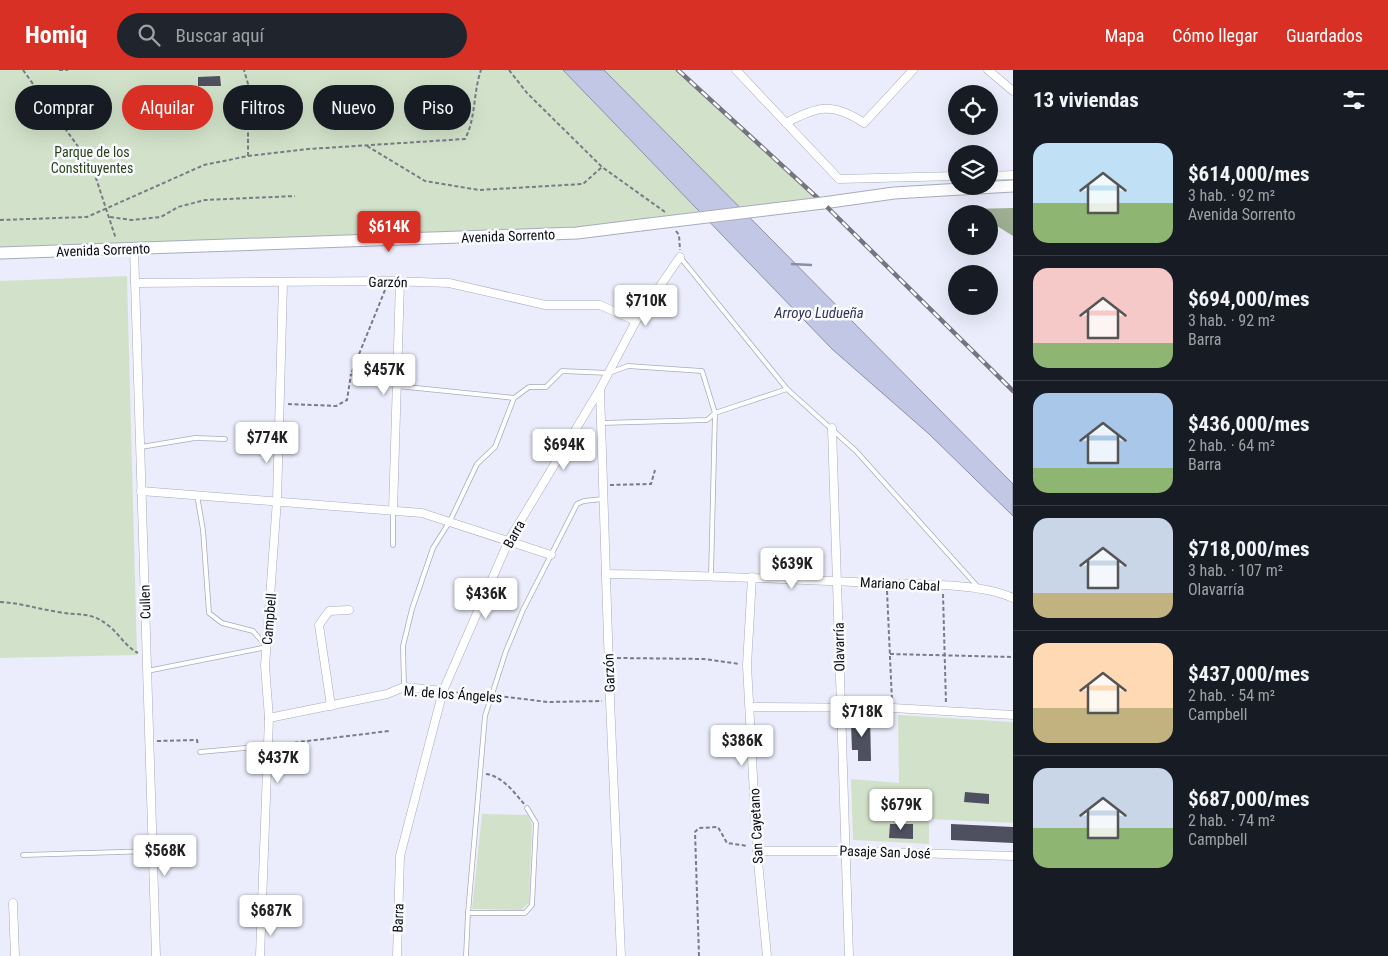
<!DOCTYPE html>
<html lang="es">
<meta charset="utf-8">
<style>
body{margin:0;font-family:"Roboto Condensed",sans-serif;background:#20242c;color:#f1f3f6;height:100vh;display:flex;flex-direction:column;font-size:19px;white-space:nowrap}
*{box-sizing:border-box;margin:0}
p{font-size:16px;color:#9ea1a6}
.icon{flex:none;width:28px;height:28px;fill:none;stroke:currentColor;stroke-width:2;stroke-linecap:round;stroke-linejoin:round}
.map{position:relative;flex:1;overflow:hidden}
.sheet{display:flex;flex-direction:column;background:#171b24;width:375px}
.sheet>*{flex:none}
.guide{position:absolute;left:15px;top:15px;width:475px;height:45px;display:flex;gap:10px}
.tools{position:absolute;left:948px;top:15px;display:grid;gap:10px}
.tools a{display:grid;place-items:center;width:50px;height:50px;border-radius:50%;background:#171b24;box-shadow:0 5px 20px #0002;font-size:25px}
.price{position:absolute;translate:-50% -42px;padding:0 11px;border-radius:5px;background:#fff;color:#222;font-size:16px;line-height:32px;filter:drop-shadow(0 1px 2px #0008)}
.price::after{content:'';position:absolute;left:50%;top:30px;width:15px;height:11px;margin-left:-8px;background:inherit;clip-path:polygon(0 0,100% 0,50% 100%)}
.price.current{background:#d93025;color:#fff}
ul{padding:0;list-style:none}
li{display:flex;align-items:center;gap:15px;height:125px;padding:0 20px}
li+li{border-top:1px solid #363941}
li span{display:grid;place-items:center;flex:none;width:140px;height:100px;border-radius:15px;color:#555}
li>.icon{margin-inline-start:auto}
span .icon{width:60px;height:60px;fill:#fffc;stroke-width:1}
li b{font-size:21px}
h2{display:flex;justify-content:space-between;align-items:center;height:60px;padding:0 20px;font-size:21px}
.pill{padding:0 18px;border-radius:22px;background:#171b24;box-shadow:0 5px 20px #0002;font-size:18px;line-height:45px}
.pill.current{background:#d93025;color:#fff}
header{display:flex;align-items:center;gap:30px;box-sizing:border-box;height:70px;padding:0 25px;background:#d93025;color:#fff}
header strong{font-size:24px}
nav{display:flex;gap:28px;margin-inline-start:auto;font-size:18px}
.search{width:350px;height:45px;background:#20242c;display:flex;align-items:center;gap:12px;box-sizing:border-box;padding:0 18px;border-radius:28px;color:#9ea1a6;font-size:19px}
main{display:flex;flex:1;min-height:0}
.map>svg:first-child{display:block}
</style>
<header>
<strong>Homiq</strong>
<div class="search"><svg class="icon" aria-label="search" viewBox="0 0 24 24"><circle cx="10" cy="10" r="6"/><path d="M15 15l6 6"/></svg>Buscar aquí</div>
<nav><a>Mapa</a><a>Cómo llegar</a><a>Guardados</a></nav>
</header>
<main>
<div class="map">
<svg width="1013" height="886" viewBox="0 0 1013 886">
<rect width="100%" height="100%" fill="#ebedfc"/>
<g fill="#d2e2ca">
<polygon points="0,0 678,0 823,133 577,163 0,183"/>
<polygon points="127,206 137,585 0,588 0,211"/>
<polygon points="898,645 1013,652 1013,753 929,749 929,774 853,770 851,709 899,713"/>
<polygon points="482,744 528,745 532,755 529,833 521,840 472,839"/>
</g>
<polygon fill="#9eaf94" points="1013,138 1013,166 989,151 989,144 978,144 970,139"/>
<polygon fill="#c2c7e5" stroke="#8b8fa6" points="563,0 604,0 1013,414 1013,446 929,364 832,279"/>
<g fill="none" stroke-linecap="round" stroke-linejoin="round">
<polyline stroke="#8b8fa6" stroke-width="2.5" points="792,194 811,195"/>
</g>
<g fill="#4e5060">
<polygon points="220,6 221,16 198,16 198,7"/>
<polygon points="858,644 870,644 871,691 858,691 858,680 852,680 851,654 858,654"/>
<polygon points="965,722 989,724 989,734 964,732"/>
<polygon points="890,754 913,754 913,769 889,768"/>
<polygon points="951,754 1013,757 1013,773 951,770"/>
</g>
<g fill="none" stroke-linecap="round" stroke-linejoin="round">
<defs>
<g id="service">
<polyline points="680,187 787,319 856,381 978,517"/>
<polyline points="397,316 514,328"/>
<polyline points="601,353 707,350 715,343 787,319"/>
<polyline points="141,377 195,368 225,369"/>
<polyline points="393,441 393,475"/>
<polyline points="147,601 267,577 253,561 222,553 209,543 203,460 197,425"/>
<polyline points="404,617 403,576 412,539 433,478 450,451 477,394 495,377 514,328 529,317 546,317 562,301 609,303 628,296 702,301 715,343 711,505"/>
<polyline points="200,682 268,676"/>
<polyline points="23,785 152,781"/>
<polyline points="468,843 525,843 532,835 536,753 527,738"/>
<polyline points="466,886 468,843 485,646 506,581 523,540 577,434 584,431 603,429"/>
</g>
<g id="minor">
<polyline points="736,0 839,109 956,106"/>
<polyline points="988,0 1013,21"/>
<path d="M786,53c31,-17 47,-21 78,0l49,-53"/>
<polyline points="989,106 1013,105"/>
<polyline points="134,179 156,886"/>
<polyline points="135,213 389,211 449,213 545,235 600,235 636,251"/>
<polyline points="600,321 610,630 621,886"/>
<polyline points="832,358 849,886"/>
<polyline points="141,421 422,443 551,485"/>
<polyline points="393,441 400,212"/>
<path d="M606,504c89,1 179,5 268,9 40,2 104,-1 139,15"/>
<polyline points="752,507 747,595 757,781 767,886"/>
<polyline points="331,636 319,555 329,541 349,540"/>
<polyline points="750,637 893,638 1013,645"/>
<polyline points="269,648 387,624 404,617 443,621"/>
<polyline points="757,781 845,781 1013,786"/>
<polyline points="13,833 15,886"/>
<polyline points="260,886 269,648 265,596 277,430 283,213"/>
<polyline points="397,886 400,786 443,621 509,470 600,319 636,251 680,187"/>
</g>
<g id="secondary">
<polyline points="823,133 894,123 1013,116"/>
<polyline points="0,183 577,163 641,155"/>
</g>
</defs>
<use href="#service" stroke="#a9abbd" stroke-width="5.5"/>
<use href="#minor" stroke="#a9abbd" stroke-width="9"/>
<use href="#secondary" stroke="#a9abbd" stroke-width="13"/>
<g stroke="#797b85" stroke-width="2" stroke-dasharray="4 2.5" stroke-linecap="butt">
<polyline points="23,0 92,96 116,169"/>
<polyline points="59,0 68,0"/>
<polyline points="509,0 527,23 602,97 665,142"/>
<polyline points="367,76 425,111 479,120 583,114 602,97"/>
<path d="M248,86l60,-7 157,-10c11,-21 8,-46 16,-69"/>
<polyline points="110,147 132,150 161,147 178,137 205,130 295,126"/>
<polyline points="0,150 87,147 204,95 248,86 248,14 244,0"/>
<polyline points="676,161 679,165 680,180"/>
<polyline points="385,220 351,304 388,314"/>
<polyline points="288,334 336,336 347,330 351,304"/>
<polyline points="610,415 651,414 655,400"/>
<polyline points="887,521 892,631"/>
<polyline points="943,524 946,634"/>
<path d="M0,532c21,1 38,7 58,10 21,4 33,-1 51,14 11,9 16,20 29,27"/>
<polyline points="890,584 1013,587"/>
<polyline points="617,588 704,589 740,594"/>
<polyline points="450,622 485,625"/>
<polyline points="498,626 548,632 602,631"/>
<polyline points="157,671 197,670 198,675"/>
<polyline points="275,675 389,661"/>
<path d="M486,704c16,2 28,18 38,30"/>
<polyline points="699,886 695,762 699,758 718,757 727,773 748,776"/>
</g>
<use href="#service" stroke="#fff" stroke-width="4"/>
<use href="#minor" stroke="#fff" stroke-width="8"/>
<use href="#secondary" stroke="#fff" stroke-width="11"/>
<defs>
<polyline id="rail" points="678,0 823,133 1013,321"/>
</defs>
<use href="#rail" stroke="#74757f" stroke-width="4.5"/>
<use href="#rail" stroke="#fafbff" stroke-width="2.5" stroke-dasharray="8" stroke-linecap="butt"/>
<defs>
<polyline id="secondary-bridge" points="641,155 823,133"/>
</defs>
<use href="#secondary-bridge" stroke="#a9abbd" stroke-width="13" stroke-linecap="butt"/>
<use href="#secondary-bridge" stroke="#fff" stroke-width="11"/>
</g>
<g text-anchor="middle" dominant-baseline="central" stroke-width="5" stroke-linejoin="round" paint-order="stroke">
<g font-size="14" fill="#2a4319" stroke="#fafbff">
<text x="92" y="82">Parque de los<tspan x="92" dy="16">Constituyentes</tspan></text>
</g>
<g font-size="14" fill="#0b0c12" stroke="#fafbff">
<text transform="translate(508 166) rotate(-2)">Avenida Sorrento</text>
<text transform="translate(103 180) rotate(-2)">Avenida Sorrento</text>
<text transform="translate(388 212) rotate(1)">Garzón</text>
<text transform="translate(514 464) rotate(-61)">Barra</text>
<text transform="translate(900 514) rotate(3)">Mariano Cabal</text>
<text transform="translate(145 532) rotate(-92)">Cullen</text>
<text transform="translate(269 549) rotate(-85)">Campbell</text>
<text transform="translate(839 577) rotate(-91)">Olavarría</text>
<text transform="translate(609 603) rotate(-92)">Garzón</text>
<text transform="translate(453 624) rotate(4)">M. de los Ángeles</text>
<text transform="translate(756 756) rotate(-93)">San Cayetano</text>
<text transform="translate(885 782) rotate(2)">Pasaje San José</text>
<text transform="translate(398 848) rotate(-88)">Barra</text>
</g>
<g font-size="15" font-style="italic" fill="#32365f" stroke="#fafbff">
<text x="819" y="243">Arroyo Ludueña</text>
</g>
</g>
</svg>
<div class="tools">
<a><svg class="icon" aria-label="locate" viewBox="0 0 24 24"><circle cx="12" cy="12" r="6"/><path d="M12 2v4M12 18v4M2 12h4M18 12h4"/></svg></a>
<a><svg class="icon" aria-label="layers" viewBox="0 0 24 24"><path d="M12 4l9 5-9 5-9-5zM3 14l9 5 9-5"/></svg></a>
<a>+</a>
<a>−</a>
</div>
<b class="price current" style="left:389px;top:183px">$614K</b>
<b class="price" style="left:646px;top:257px">$710K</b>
<b class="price" style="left:384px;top:326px">$457K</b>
<b class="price" style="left:267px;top:394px">$774K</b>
<b class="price" style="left:564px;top:401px">$694K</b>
<b class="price" style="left:792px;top:520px">$639K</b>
<b class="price" style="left:486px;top:550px">$436K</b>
<b class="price" style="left:862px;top:668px">$718K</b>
<b class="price" style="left:742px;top:697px">$386K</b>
<b class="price" style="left:278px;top:714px">$437K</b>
<b class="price" style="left:901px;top:761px">$679K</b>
<b class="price" style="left:165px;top:807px">$568K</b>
<b class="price" style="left:271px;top:867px">$687K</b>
<div class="guide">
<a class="pill">Comprar</a>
<a class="pill current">Alquilar</a>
<a class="pill">Filtros</a>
<a class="pill">Nuevo</a>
<a class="pill">Piso</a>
</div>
</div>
<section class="sheet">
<h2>13 viviendas<svg class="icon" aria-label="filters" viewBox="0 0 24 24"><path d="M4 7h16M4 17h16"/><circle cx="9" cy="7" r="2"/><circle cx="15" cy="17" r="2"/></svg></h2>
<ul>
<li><span style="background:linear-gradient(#bfe0f5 60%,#8fb573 0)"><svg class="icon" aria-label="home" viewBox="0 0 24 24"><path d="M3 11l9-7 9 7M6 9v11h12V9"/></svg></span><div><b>$614,000/mes</b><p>3 hab. · 92 m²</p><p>Avenida Sorrento</p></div></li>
<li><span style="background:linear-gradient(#f6c9c9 75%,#8fb573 0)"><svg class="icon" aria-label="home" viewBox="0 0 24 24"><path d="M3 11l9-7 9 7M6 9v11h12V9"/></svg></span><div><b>$694,000/mes</b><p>3 hab. · 92 m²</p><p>Barra</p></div></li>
<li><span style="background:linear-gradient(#a9c7e8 75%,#8fb573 0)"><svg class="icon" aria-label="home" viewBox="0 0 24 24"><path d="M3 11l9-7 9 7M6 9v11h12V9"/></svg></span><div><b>$436,000/mes</b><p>2 hab. · 64 m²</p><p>Barra</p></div></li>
<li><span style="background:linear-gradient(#c9d6e8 75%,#c2b280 0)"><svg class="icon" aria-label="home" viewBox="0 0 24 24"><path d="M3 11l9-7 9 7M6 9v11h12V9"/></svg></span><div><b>$718,000/mes</b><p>3 hab. · 107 m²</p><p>Olavarría</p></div></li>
<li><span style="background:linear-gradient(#ffd9b3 65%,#c2b280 0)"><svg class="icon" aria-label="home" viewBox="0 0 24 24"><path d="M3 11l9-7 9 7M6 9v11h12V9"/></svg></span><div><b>$437,000/mes</b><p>2 hab. · 54 m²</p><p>Campbell</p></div></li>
<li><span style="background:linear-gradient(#c9d6e8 60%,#8fb573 0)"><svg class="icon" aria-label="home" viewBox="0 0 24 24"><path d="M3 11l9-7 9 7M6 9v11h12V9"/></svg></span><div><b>$687,000/mes</b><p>2 hab. · 74 m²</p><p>Campbell</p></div></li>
</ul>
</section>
</main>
